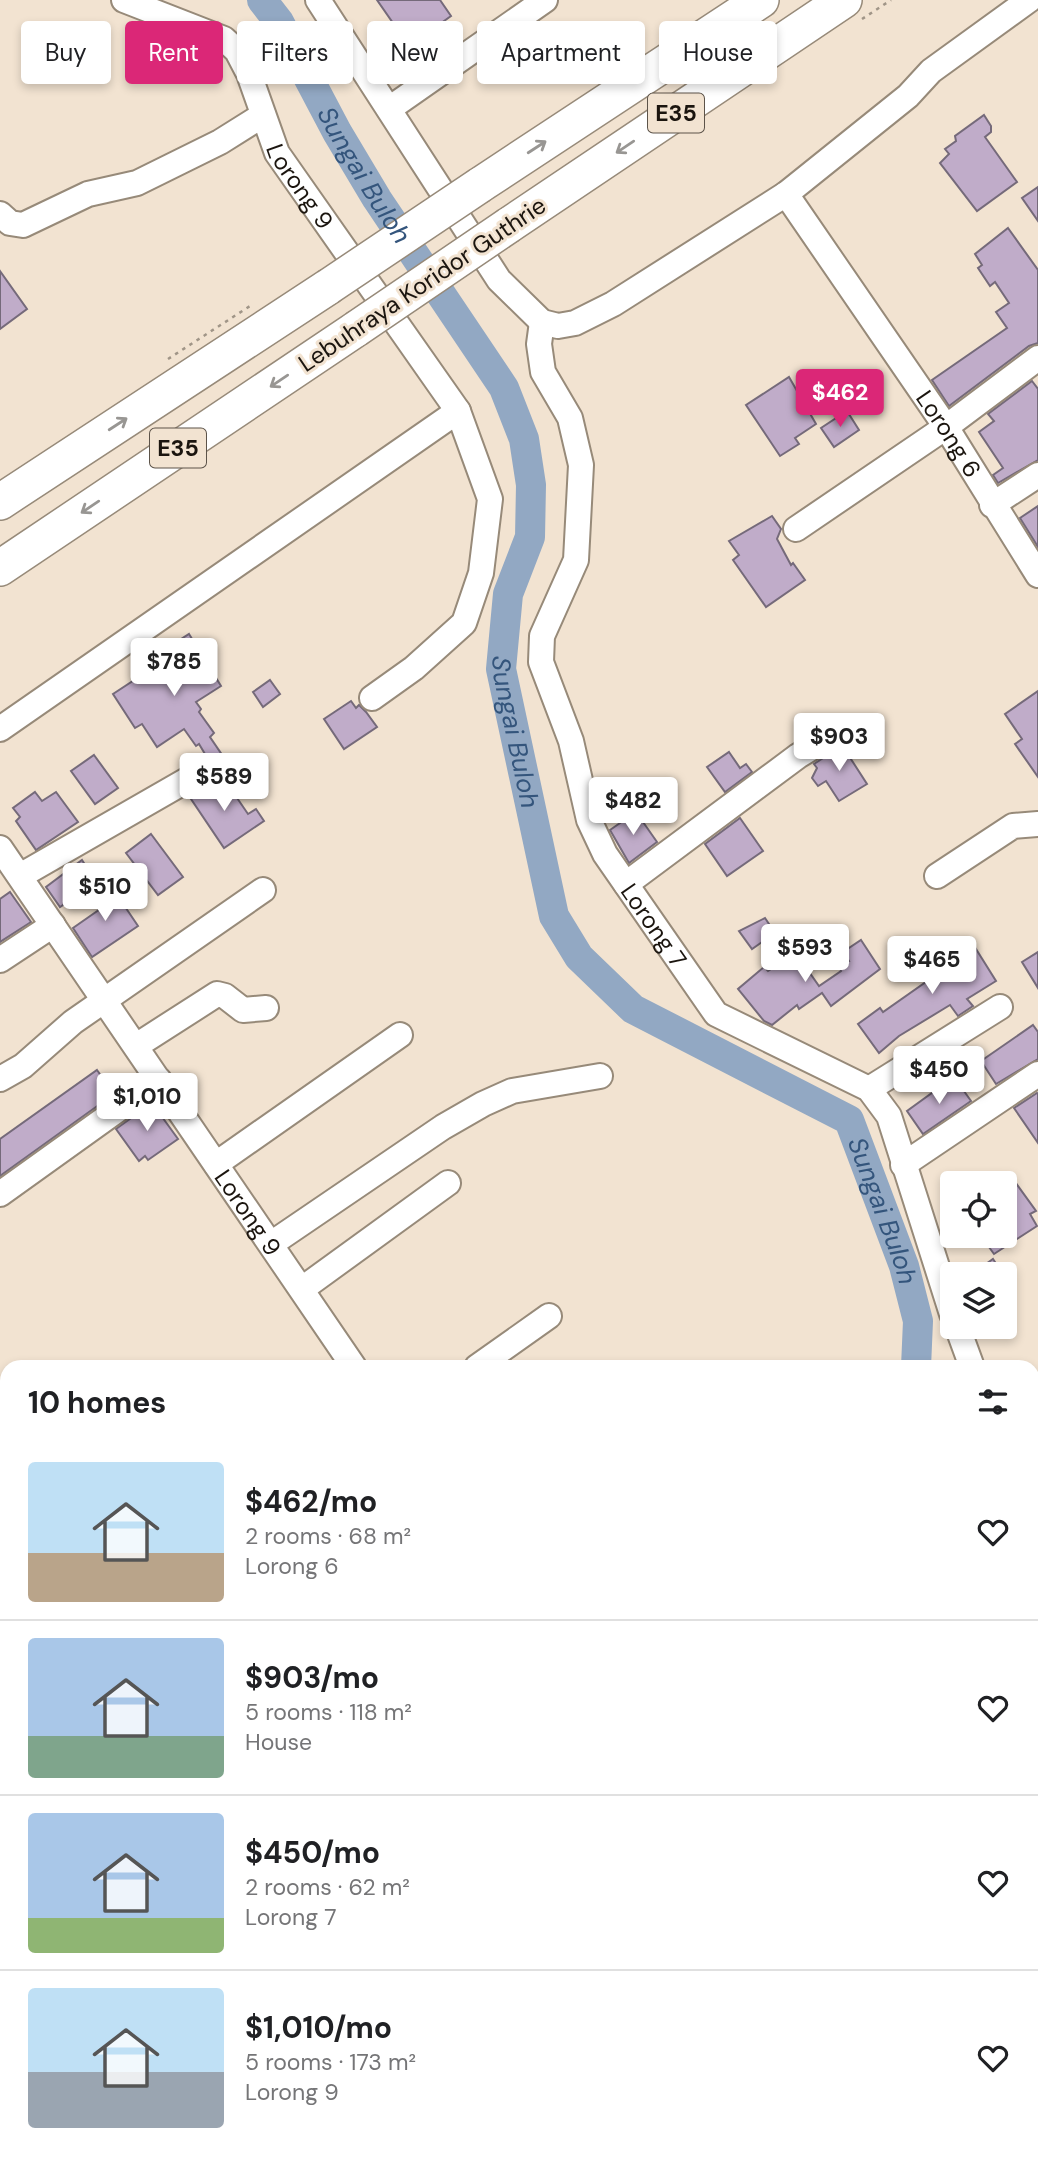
<!DOCTYPE html>
<meta charset="utf-8">
<style>
body{margin:0;font-family:"DM Sans",sans-serif;background:#f6f6f6;color:#202124;height:100vh;display:flex;flex-direction:column;font-size:26px;white-space:nowrap}
*{box-sizing:border-box;margin:0}
p{font-size:23px;color:#757577}
.icon{flex:none;width:38px;height:38px;fill:none;stroke:currentColor;stroke-width:2;stroke-linecap:round;stroke-linejoin:round}
.map{position:relative;flex:1;overflow:hidden}
.side{position:absolute;left:0px;top:1360px;width:1040px;height:800px;display:flex;flex-direction:column;background:#fff;border-radius:21px 21px 0 0;box-shadow:0 4px 10px #0003}
.side>*{flex:none}
.top-card{position:absolute;left:21px;top:21px;width:998px;height:63px;display:flex;gap:14px}
.controls{position:absolute;left:940px;top:1171px;display:grid;gap:14px}
.controls a{display:grid;place-items:center;width:77px;height:77px;border-radius:7px;background:#fff;box-shadow:0 4px 10px #0003;font-size:35px}
.price{position:absolute;translate:-50% -60px;padding:0 16px;border-radius:7px;background:#fff;color:#222;font-size:23px;line-height:46px;filter:drop-shadow(0 2px 4px #0008)}
.price::after{content:'';position:absolute;left:50%;top:42px;width:21px;height:16px;margin-left:-10px;background:inherit;clip-path:polygon(0 0,100% 0,50% 100%)}
.price.on{background:#db2777;color:#fff}
ul{padding:0;list-style:none}
li{display:flex;align-items:center;gap:21px;height:175px;padding:0 28px}
li+li{border-top:2px solid #e0e0e0}
li span{display:grid;place-items:center;flex:none;width:196px;height:140px;border-radius:7px;color:#555}
li>.icon{margin-inline-start:auto}
span .icon{width:84px;height:84px;fill:#fffc;stroke-width:1}
li b{font-size:30px}
h2{display:flex;justify-content:space-between;align-items:center;height:84px;padding:0 28px;font-size:30px}
.pill{padding:0 24px;border-radius:7px;background:#fff;box-shadow:0 4px 10px #0003;font-size:24px;line-height:63px}
.pill.on{background:#db2777;color:#fff}
.map>svg:first-child{display:block}
</style>
<div class="map">
<svg width="1038" height="2159" viewBox="0 0 1038 2159">
<rect width="100%" height="100%" fill="#f2e3d1"/>
<g fill="none" stroke-linecap="round" stroke-linejoin="round">
<g stroke="#92a8c3" stroke-width="30">
<path id="s1" d="M262,0l17,22 58,110 40,67 127,189 20,51 7,46 -1,52 -22,57 -7,75 53,247 25,41 54,52 216,111 55,146 14,55 -2,46"/>
<polyline points="1016,2152 1019,2159"/>
</g>
</g>
<g fill="#c0acc9" stroke="#756a7a" stroke-width="2">
<polygon points="377,0 440,0 451,16 409,46"/>
<polygon points="984,115 991,126 991,132 985,137 1017,182 977,211 940,163 949,154 945,149 956,141 955,136"/>
<polygon points="1038,187 1038,221 1022,198"/>
<polygon points="1008,228 1038,270 1038,343 1029,346 949,406 932,380 1007,328 996,312 1009,303 995,282 990,286 978,268 982,265 975,254"/>
<polygon points="0,271 27,309 0,329"/>
<polygon points="789,377 816,424 795,438 799,444 780,456 746,405"/>
<polygon points="1032,381 1038,389 1038,460 998,483 993,475 1003,468 979,432 994,421 988,414"/>
<polygon points="847,411 859,430 834,447 821,428"/>
<polygon points="1038,506 1038,547 1020,518"/>
<polygon points="772,516 781,529 777,539 791,565 793,563 805,580 766,607 733,560 739,555 729,541"/>
<polygon points="189,634 221,686 196,702 201,709 199,712 214,733 210,737 229,765 223,769 220,760 215,755 205,754 199,744 196,746 184,729 157,747 142,724 135,728 113,694 142,675 145,681 169,665 161,652"/>
<polygon points="270,680 280,694 263,707 253,692"/>
<polygon points="1038,691 1038,777 1015,744 1022,739 1005,714"/>
<polygon points="351,701 356,708 359,705 366,712 377,727 344,749 324,719"/>
<polygon points="838,739 867,784 839,801 826,781 818,786 812,778 817,768 814,764 829,754"/>
<polygon points="729,752 740,768 746,764 752,772 725,792 707,767"/>
<polygon points="94,755 118,788 95,804 71,771"/>
<polygon points="217,779 230,798 235,795 248,814 256,809 264,821 224,848 189,796"/>
<polygon points="35,792 42,801 56,792 78,822 36,850 16,821 20,817 13,808"/>
<polygon points="636,812 657,842 629,863 610,830"/>
<polygon points="740,818 763,851 727,876 705,844"/>
<polygon points="151,834 183,877 158,895 126,853"/>
<polygon points="82,860 96,882 60,907 46,887"/>
<polygon points="109,883 138,926 92,957 73,928 103,907 94,894"/>
<polygon points="10,892 31,922 0,942 0,899"/>
<polygon points="765,918 775,933 752,949 739,931"/>
<polygon points="861,940 880,969 831,1006 822,993 799,1009 797,1005 772,1025 764,1021 738,989 764,967 768,971 788,958 790,961 798,956 819,986 841,971 839,965 849,961 843,952"/>
<polygon points="971,941 996,981 967,999 973,1006 958,1016 950,1005 899,1036 879,1053 858,1024 880,1008 883,1012 940,972 920,943 944,958"/>
<polygon points="1038,952 1038,988 1022,962"/>
<polygon points="1033,1025 1038,1032 1038,1059 996,1084 981,1061"/>
<polygon points="97,1070 114,1094 0,1176 0,1139"/>
<polygon points="954,1077 971,1101 923,1134 907,1111"/>
<polygon points="1037,1093 1038,1094 1038,1143 1014,1108"/>
<polygon points="152,1103 178,1139 148,1160 145,1156 139,1161 116,1129"/>
<polygon points="1013,1179 1036,1211 1030,1214 1037,1226 994,1254 981,1236 1004,1236 1004,1185"/>
<polygon points="993,1259 1003,1274 972,1274"/>
</g>
<g fill="none" stroke-linecap="round" stroke-linejoin="round">
<defs>
<g id="minor">
<path id="s2" d="M124,0l100,39 13,12 12,23 28,79 181,258 32,88 -9,74 -17,50 -50,45 -42,30"/>
<polyline points="318,0 499,280 542,322 558,326 575,323 613,304 786,194 908,96 931,71 1029,0"/>
<polyline points="389,109 545,0"/>
<path id="s3" d="M786,194l160,233 92,148"/>
<polyline points="0,214 10,223 23,225 88,194 137,183 220,142 263,115"/>
<path id="s4" d="M542,322l-3,22 4,28 27,46 11,47 -5,95 -34,76 -1,26 30,79 18,79 16,34 111,160 153,75 20,27 63,198"/>
<polyline points="992,505 1038,475"/>
<polyline points="796,529 946,427 1038,358"/>
<polyline points="0,729 458,411"/>
<path id="s5" d="M0,848l354,519"/>
<polyline points="20,876 208,768"/>
<polyline points="937,876 1013,826 1038,824"/>
<polyline points="626,884 798,756 821,742"/>
<polyline points="0,960 53,925"/>
<polyline points="136,1046 217,994 225,996 243,1010 266,1008"/>
<polyline points="0,1079 23,1066 73,1022 263,890"/>
<polyline points="869,1089 1000,1007"/>
<polyline points="216,1164 400,1035"/>
<polyline points="903,1165 1038,1074"/>
<polyline points="0,1194 159,1080"/>
<polyline points="271,1244 443,1127 483,1104 512,1091 600,1076"/>
<polyline points="302,1289 448,1183"/>
<polyline points="957,1326 972,1367"/>
<polyline points="477,1367 549,1316"/>
<polyline points="0,1433 7,1424"/>
<polyline points="1032,1466 1038,1473"/>
<polyline points="1032,1566 1038,1562"/>
<polyline points="0,1745 7,1755"/>
<polyline points="0,1916 7,1912"/>
<polyline points="1032,2092 1038,2103"/>
<polyline points="279,2152 284,2159"/>
<polyline points="892,2152 896,2159"/>
<polyline points="191,2159 201,2152"/>
<polyline points="361,2159 370,2152"/>
<polyline points="460,2159 469,2152"/>
<polyline points="726,2159 734,2152"/>
</g>
<g id="highway">
<polyline points="480,185 761,0"/>
<polyline points="509,225 844,0"/>
<polyline points="0,502 328,287"/>
<polyline points="0,568 356,329"/>
</g>
</defs>
<use href="#minor" stroke="#978a79" stroke-width="28"/>
<use href="#highway" stroke="#978a79" stroke-width="38"/>
<g stroke="#a09587" stroke-width="2.5" stroke-dasharray="3.5 5" stroke-linecap="butt">
<polyline points="862,19 891,0"/>
<polyline points="168,359 250,306"/>
</g>
<use href="#minor" stroke="#fff" stroke-width="24"/>
<use href="#highway" stroke="#fff" stroke-width="35"/>
<defs>
<g id="highway-bridge">
<polyline points="328,287 480,185"/>
<polyline points="356,329 509,225"/>
</g>
</defs>
<use href="#highway-bridge" stroke="#978a79" stroke-width="38" stroke-linecap="butt"/>
<use href="#highway-bridge" stroke="#fff" stroke-width="35"/>
</g>
<defs><path id="oneway-shaft" d="M-6 0H5M1.5-3L5.5 0L1.5 3" fill="none" stroke-width="1.6" stroke-linecap="round" stroke-linejoin="round" transform="scale(1.75)"/></defs>
<g stroke="#989693">
<use href="#oneway-shaft" transform="translate(537 147) rotate(-33)"/>
<use href="#oneway-shaft" transform="translate(625 147) rotate(146)"/>
<use href="#oneway-shaft" transform="translate(279 381) rotate(146)"/>
<use href="#oneway-shaft" transform="translate(118 424) rotate(-33)"/>
<use href="#oneway-shaft" transform="translate(90 507) rotate(146)"/>
</g>
<g text-anchor="middle" dominant-baseline="central" stroke-width="6" stroke-linejoin="round" paint-order="stroke">
<g fill="#f2e3d1" stroke="#5c5349" stroke-width="2">
<rect x="648" y="93.5" width="56" height="39" rx="5"/>
<rect x="150" y="428.5" width="56" height="39" rx="5"/>
</g>
<g font-size="23" font-weight="bold" fill="#1b150f">
<text x="676" y="113">E35</text>
<text x="178" y="448">E35</text>
</g>
<g font-size="24" fill="#1b150f" stroke="#f2e3d1">
<text stroke="none"><textPath href="#s2" startOffset="275">Lorong 9</textPath></text>
<text transform="translate(422 284) rotate(-34)">Lebuhraya Koridor Guthrie</text>
<text stroke="none"><textPath href="#s3" startOffset="290">Lorong 6</textPath></text>
<text stroke="none"><textPath href="#s4" startOffset="646">Lorong 7</textPath></text>
<text stroke="none"><textPath href="#s5" startOffset="441">Lorong 9</textPath></text>
</g>
<g font-size="26" font-style="italic" fill="#34557c" stroke="#f2e3d1">
<text stroke="none"><textPath href="#s1" startOffset="203">Sungai Buloh</textPath></text>
<text stroke="none"><textPath href="#s1" startOffset="812">Sungai Buloh</textPath></text>
<text stroke="none"><textPath href="#s1" startOffset="1463">Sungai Buloh</textPath></text>
</g>
</g>
</svg>
<div class="controls">
<a><svg class="icon" aria-label="locate" viewBox="0 0 24 24"><circle cx="12" cy="12" r="6"/><path d="M12 2v4M12 18v4M2 12h4M18 12h4"/></svg></a>
<a><svg class="icon" aria-label="layers" viewBox="0 0 24 24"><path d="M12 4l9 5-9 5-9-5zM3 14l9 5 9-5"/></svg></a>
</div>
<b class="price on" style="left:840px;top:429px">$462</b>
<b class="price" style="left:174px;top:698px">$785</b>
<b class="price" style="left:839px;top:773px">$903</b>
<b class="price" style="left:224px;top:813px">$589</b>
<b class="price" style="left:633px;top:837px">$482</b>
<b class="price" style="left:105px;top:923px">$510</b>
<b class="price" style="left:805px;top:984px">$593</b>
<b class="price" style="left:932px;top:996px">$465</b>
<b class="price" style="left:939px;top:1106px">$450</b>
<b class="price" style="left:147px;top:1133px">$1,010</b>
<div class="top-card">
<a class="pill">Buy</a>
<a class="pill on">Rent</a>
<a class="pill">Filters</a>
<a class="pill">New</a>
<a class="pill">Apartment</a>
<a class="pill">House</a>
</div>
<section class="side">
<h2>10 homes<svg class="icon" aria-label="filters" viewBox="0 0 24 24"><path d="M4 7h16M4 17h16"/><circle cx="9" cy="7" r="2"/><circle cx="15" cy="17" r="2"/></svg></h2>
<ul>
<li><span style="background:linear-gradient(#bfe0f5 65%,#b9a48a 0)"><svg class="icon" aria-label="home" viewBox="0 0 24 24"><path d="M3 11l9-7 9 7M6 9v11h12V9"/></svg></span><div><b>$462/mo</b><p>2 rooms · 68 m²</p><p>Lorong 6</p></div><svg class="icon" aria-label="heart" viewBox="0 0 24 24"><path d="M12 20l-8-8c-3-5 5-10 8-4 3-6 11-1 8 4z"/></svg></li>
<li><span style="background:linear-gradient(#a9c7e8 70%,#7fa58c 0)"><svg class="icon" aria-label="home" viewBox="0 0 24 24"><path d="M3 11l9-7 9 7M6 9v11h12V9"/></svg></span><div><b>$903/mo</b><p>5 rooms · 118 m²</p><p>House</p></div><svg class="icon" aria-label="heart" viewBox="0 0 24 24"><path d="M12 20l-8-8c-3-5 5-10 8-4 3-6 11-1 8 4z"/></svg></li>
<li><span style="background:linear-gradient(#a9c7e8 75%,#8fb573 0)"><svg class="icon" aria-label="home" viewBox="0 0 24 24"><path d="M3 11l9-7 9 7M6 9v11h12V9"/></svg></span><div><b>$450/mo</b><p>2 rooms · 62 m²</p><p>Lorong 7</p></div><svg class="icon" aria-label="heart" viewBox="0 0 24 24"><path d="M12 20l-8-8c-3-5 5-10 8-4 3-6 11-1 8 4z"/></svg></li>
<li><span style="background:linear-gradient(#bfe0f5 60%,#9aa5b1 0)"><svg class="icon" aria-label="home" viewBox="0 0 24 24"><path d="M3 11l9-7 9 7M6 9v11h12V9"/></svg></span><div><b>$1,010/mo</b><p>5 rooms · 173 m²</p><p>Lorong 9</p></div><svg class="icon" aria-label="heart" viewBox="0 0 24 24"><path d="M12 20l-8-8c-3-5 5-10 8-4 3-6 11-1 8 4z"/></svg></li>
</ul>
</section>
</div>
